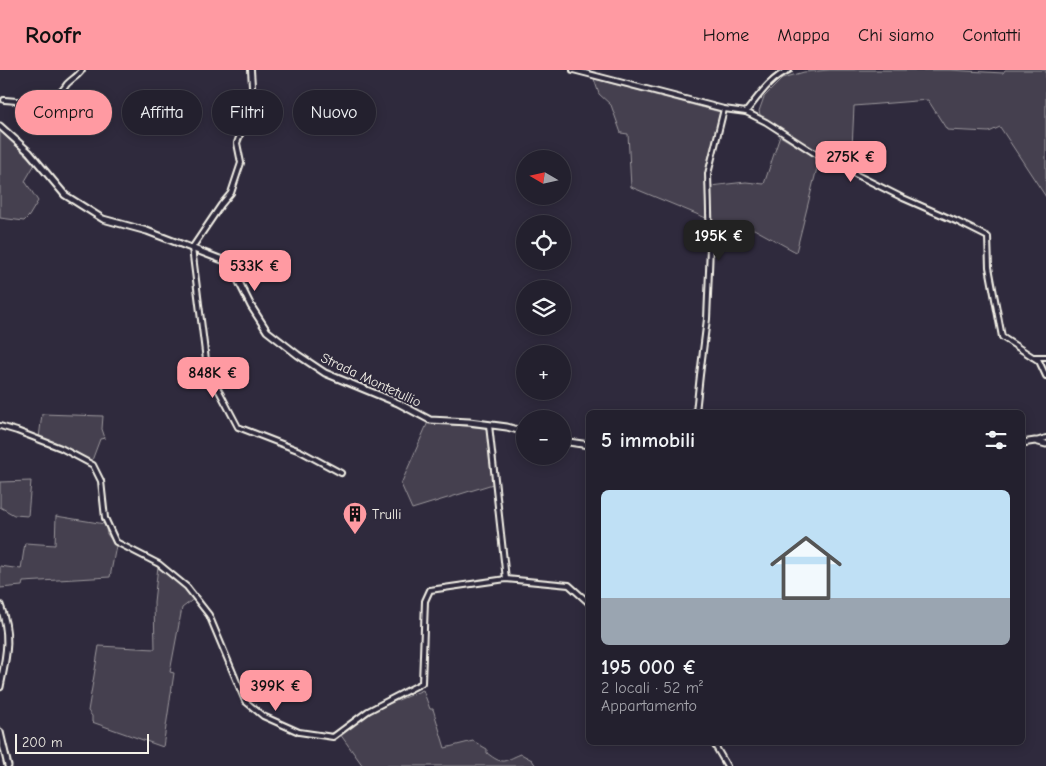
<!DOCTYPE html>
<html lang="it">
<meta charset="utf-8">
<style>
body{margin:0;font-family:"Comic Neue",sans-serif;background:#2b2836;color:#f1f3f6;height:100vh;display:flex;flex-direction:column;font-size:19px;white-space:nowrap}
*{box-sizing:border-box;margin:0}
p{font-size:16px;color:#a3a3aa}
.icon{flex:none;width:28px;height:28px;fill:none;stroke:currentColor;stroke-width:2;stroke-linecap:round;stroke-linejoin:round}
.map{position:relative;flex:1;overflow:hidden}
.details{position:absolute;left:586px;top:340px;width:439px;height:335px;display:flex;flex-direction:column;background:#23202e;border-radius:8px;box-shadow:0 2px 12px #0003,0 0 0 1px #403e4a}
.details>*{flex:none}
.top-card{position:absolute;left:15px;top:20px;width:475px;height:45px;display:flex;gap:10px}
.needle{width:32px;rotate:279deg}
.tools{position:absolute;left:516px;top:80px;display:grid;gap:10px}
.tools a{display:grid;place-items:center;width:55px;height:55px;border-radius:50%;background:#23202e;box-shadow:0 2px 12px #0003,0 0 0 1px #403e4a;font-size:25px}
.scale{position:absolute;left:15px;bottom:12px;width:134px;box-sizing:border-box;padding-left:5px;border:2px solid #f4f1e8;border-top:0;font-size:14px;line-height:18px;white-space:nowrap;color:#f4f1e8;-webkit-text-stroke:4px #2f2a3d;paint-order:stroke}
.price{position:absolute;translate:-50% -42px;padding:0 11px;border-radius:10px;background:#ff9aa2;color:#111;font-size:16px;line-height:32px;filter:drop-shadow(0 1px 2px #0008)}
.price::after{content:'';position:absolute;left:50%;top:30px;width:15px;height:11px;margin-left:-8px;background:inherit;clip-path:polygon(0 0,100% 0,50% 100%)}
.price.on{background:#222;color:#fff}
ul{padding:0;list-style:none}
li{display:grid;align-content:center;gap:10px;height:265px;padding:0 15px}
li+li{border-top:1px solid #403e4a}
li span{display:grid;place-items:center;height:155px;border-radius:8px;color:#555}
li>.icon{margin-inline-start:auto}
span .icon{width:90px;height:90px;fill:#fffc;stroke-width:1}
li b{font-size:21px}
h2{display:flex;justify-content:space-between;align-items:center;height:60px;padding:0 15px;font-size:21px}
.tag{padding:0 18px;border-radius:22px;background:#23202e;box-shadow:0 2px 12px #0003,0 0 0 1px #403e4a;font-size:18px;line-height:45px}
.tag.on{background:#ff9aa2;color:#111}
header{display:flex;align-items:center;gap:30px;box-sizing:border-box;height:70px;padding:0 25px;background:#ff9aa2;color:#111}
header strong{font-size:24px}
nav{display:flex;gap:28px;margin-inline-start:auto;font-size:18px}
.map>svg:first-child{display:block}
</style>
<header>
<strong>Roofr</strong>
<nav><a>Home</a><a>Mappa</a><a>Chi siamo</a><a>Contatti</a></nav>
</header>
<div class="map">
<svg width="1046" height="696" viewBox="0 0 1046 696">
<rect width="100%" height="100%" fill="#2f2a3d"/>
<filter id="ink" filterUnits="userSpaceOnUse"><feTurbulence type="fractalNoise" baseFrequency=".02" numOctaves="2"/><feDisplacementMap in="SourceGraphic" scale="10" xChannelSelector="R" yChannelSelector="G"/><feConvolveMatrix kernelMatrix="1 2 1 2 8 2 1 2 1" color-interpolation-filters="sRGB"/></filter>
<g filter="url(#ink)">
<g fill="#454050" stroke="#9c989c">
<polygon points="830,0 949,0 1003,3 1005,0 1046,0 1046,127 1000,57 989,62 947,60 928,30 854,36 851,100 802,78 761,48 759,41 764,27 783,8 804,2"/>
<polygon points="594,9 720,42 721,46 707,99 706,148 631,117 628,64 621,63 611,35 599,24"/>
<polygon points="0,61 35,94 25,111 38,131 29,146 24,151 0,148"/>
<polygon points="780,66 819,90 796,182 754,159 713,166 710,116 746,112 764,114"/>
<polygon points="42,344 103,346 102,359 105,368 100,369 91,393 55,372 39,368"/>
<polygon points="428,352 492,359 496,413 412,439 401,414"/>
<polygon points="31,411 28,446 14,445 0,437 0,412"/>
<polygon points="56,446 105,454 107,464 116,476 110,507 23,512 22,516 0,518 0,496 21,499 25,473 55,475"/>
<polygon points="158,496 195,528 182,538 170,602 174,603 163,677 92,652 92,646 88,641 99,576 155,579 154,532"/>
<path d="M423,620l7,19h3l12,39 28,-7 14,8v4c17,13 16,8 34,1l11,6 4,6h-173l-23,-32 36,-25z"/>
</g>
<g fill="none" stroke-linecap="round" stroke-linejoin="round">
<defs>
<g id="street">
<polyline points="251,0 253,31 249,44 243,57 237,73 241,93 231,123 221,135 192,178 207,298 238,357 300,381 341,403"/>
<polyline points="573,0 724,39 746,42 766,52 819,86 903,128 958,152 988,167 989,197 1002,267 1039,291 1046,306"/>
<path d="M4,30c18,1 41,6 55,-7 3,-2 6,-6 8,-9 5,-5 11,-8 15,-14"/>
<path d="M746,42c12,-15 24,-34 43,-42"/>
<polyline points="1033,287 1046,287"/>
<polyline points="696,342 700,305 707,249 710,177 708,104 724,39"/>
<polyline points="489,355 506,509"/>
<polyline points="0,356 17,361 61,378 93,395 101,411 105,448 116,472 159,494 187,517 209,545 245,631 263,646 299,662 333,667 368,641 422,613 425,531 430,520 506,509 569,515 589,533"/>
<polyline points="1036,371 1046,368"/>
<polyline points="713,672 727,696"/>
</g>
<g id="secondary">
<polyline points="0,56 29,82 65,125 103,149 147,161 225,191 233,200 251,236 267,261 298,285 325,303 398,333 430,350 469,352 507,357 525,362"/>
<polyline points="562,371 589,375"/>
<polyline points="1022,373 1035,371 1046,374"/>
<path d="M0,535c12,31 6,52 0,82"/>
<polyline points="0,662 8,696"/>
</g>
</defs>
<use href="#street" stroke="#f4f1e8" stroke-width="8"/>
<use href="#secondary" stroke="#f4f1e8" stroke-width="9"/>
<use href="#street" stroke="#2f2a3d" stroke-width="4"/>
<use href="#secondary" stroke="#2f2a3d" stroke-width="5"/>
</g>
</g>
<defs>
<symbol id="building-pin" viewBox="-11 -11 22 30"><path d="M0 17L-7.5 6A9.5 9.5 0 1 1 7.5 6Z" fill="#ff9aa2" stroke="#2f2a3d"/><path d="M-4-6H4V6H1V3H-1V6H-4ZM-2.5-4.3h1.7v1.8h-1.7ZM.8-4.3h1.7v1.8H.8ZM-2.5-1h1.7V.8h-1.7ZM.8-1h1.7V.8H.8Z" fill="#111"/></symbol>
</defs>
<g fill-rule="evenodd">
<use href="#building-pin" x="341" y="430" width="28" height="38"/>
</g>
<g text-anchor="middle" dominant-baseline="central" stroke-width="4" stroke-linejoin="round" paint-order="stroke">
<g font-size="14" fill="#f4f1e8" stroke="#2f2a3d">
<text transform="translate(371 310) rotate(25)">Strada Montetullio</text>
</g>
<g font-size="14" fill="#f4f1e8" stroke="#2f2a3d" text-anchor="start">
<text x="372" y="444">Trulli</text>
</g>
</g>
</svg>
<div class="tools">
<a><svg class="needle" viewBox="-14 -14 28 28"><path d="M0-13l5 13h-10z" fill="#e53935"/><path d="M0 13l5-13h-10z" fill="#a3a3aa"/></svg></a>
<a><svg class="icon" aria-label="locate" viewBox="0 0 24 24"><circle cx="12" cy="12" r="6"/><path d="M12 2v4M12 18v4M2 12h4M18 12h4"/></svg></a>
<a><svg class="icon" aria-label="layers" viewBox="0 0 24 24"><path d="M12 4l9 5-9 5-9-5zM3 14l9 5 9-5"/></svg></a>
<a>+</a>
<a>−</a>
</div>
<div class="scale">200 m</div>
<b class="price" style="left:851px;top:113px">275K €</b>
<b class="price on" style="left:719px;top:192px">195K €</b>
<b class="price" style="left:255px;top:222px">533K €</b>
<b class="price" style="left:213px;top:329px">848K €</b>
<b class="price" style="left:276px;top:642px">399K €</b>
<div class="top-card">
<a class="tag on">Compra</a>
<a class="tag">Affitta</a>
<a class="tag">Filtri</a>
<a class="tag">Nuovo</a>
</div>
<section class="details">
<h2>5 immobili<svg class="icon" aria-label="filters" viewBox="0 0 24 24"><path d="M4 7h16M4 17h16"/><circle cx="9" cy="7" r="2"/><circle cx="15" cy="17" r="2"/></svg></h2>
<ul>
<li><span style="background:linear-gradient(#bfe0f5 70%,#9aa5b1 0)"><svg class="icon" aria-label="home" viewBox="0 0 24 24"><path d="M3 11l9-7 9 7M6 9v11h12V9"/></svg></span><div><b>195 000 €</b><p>2 locali · 52 m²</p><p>Appartamento</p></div></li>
</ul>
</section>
</div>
